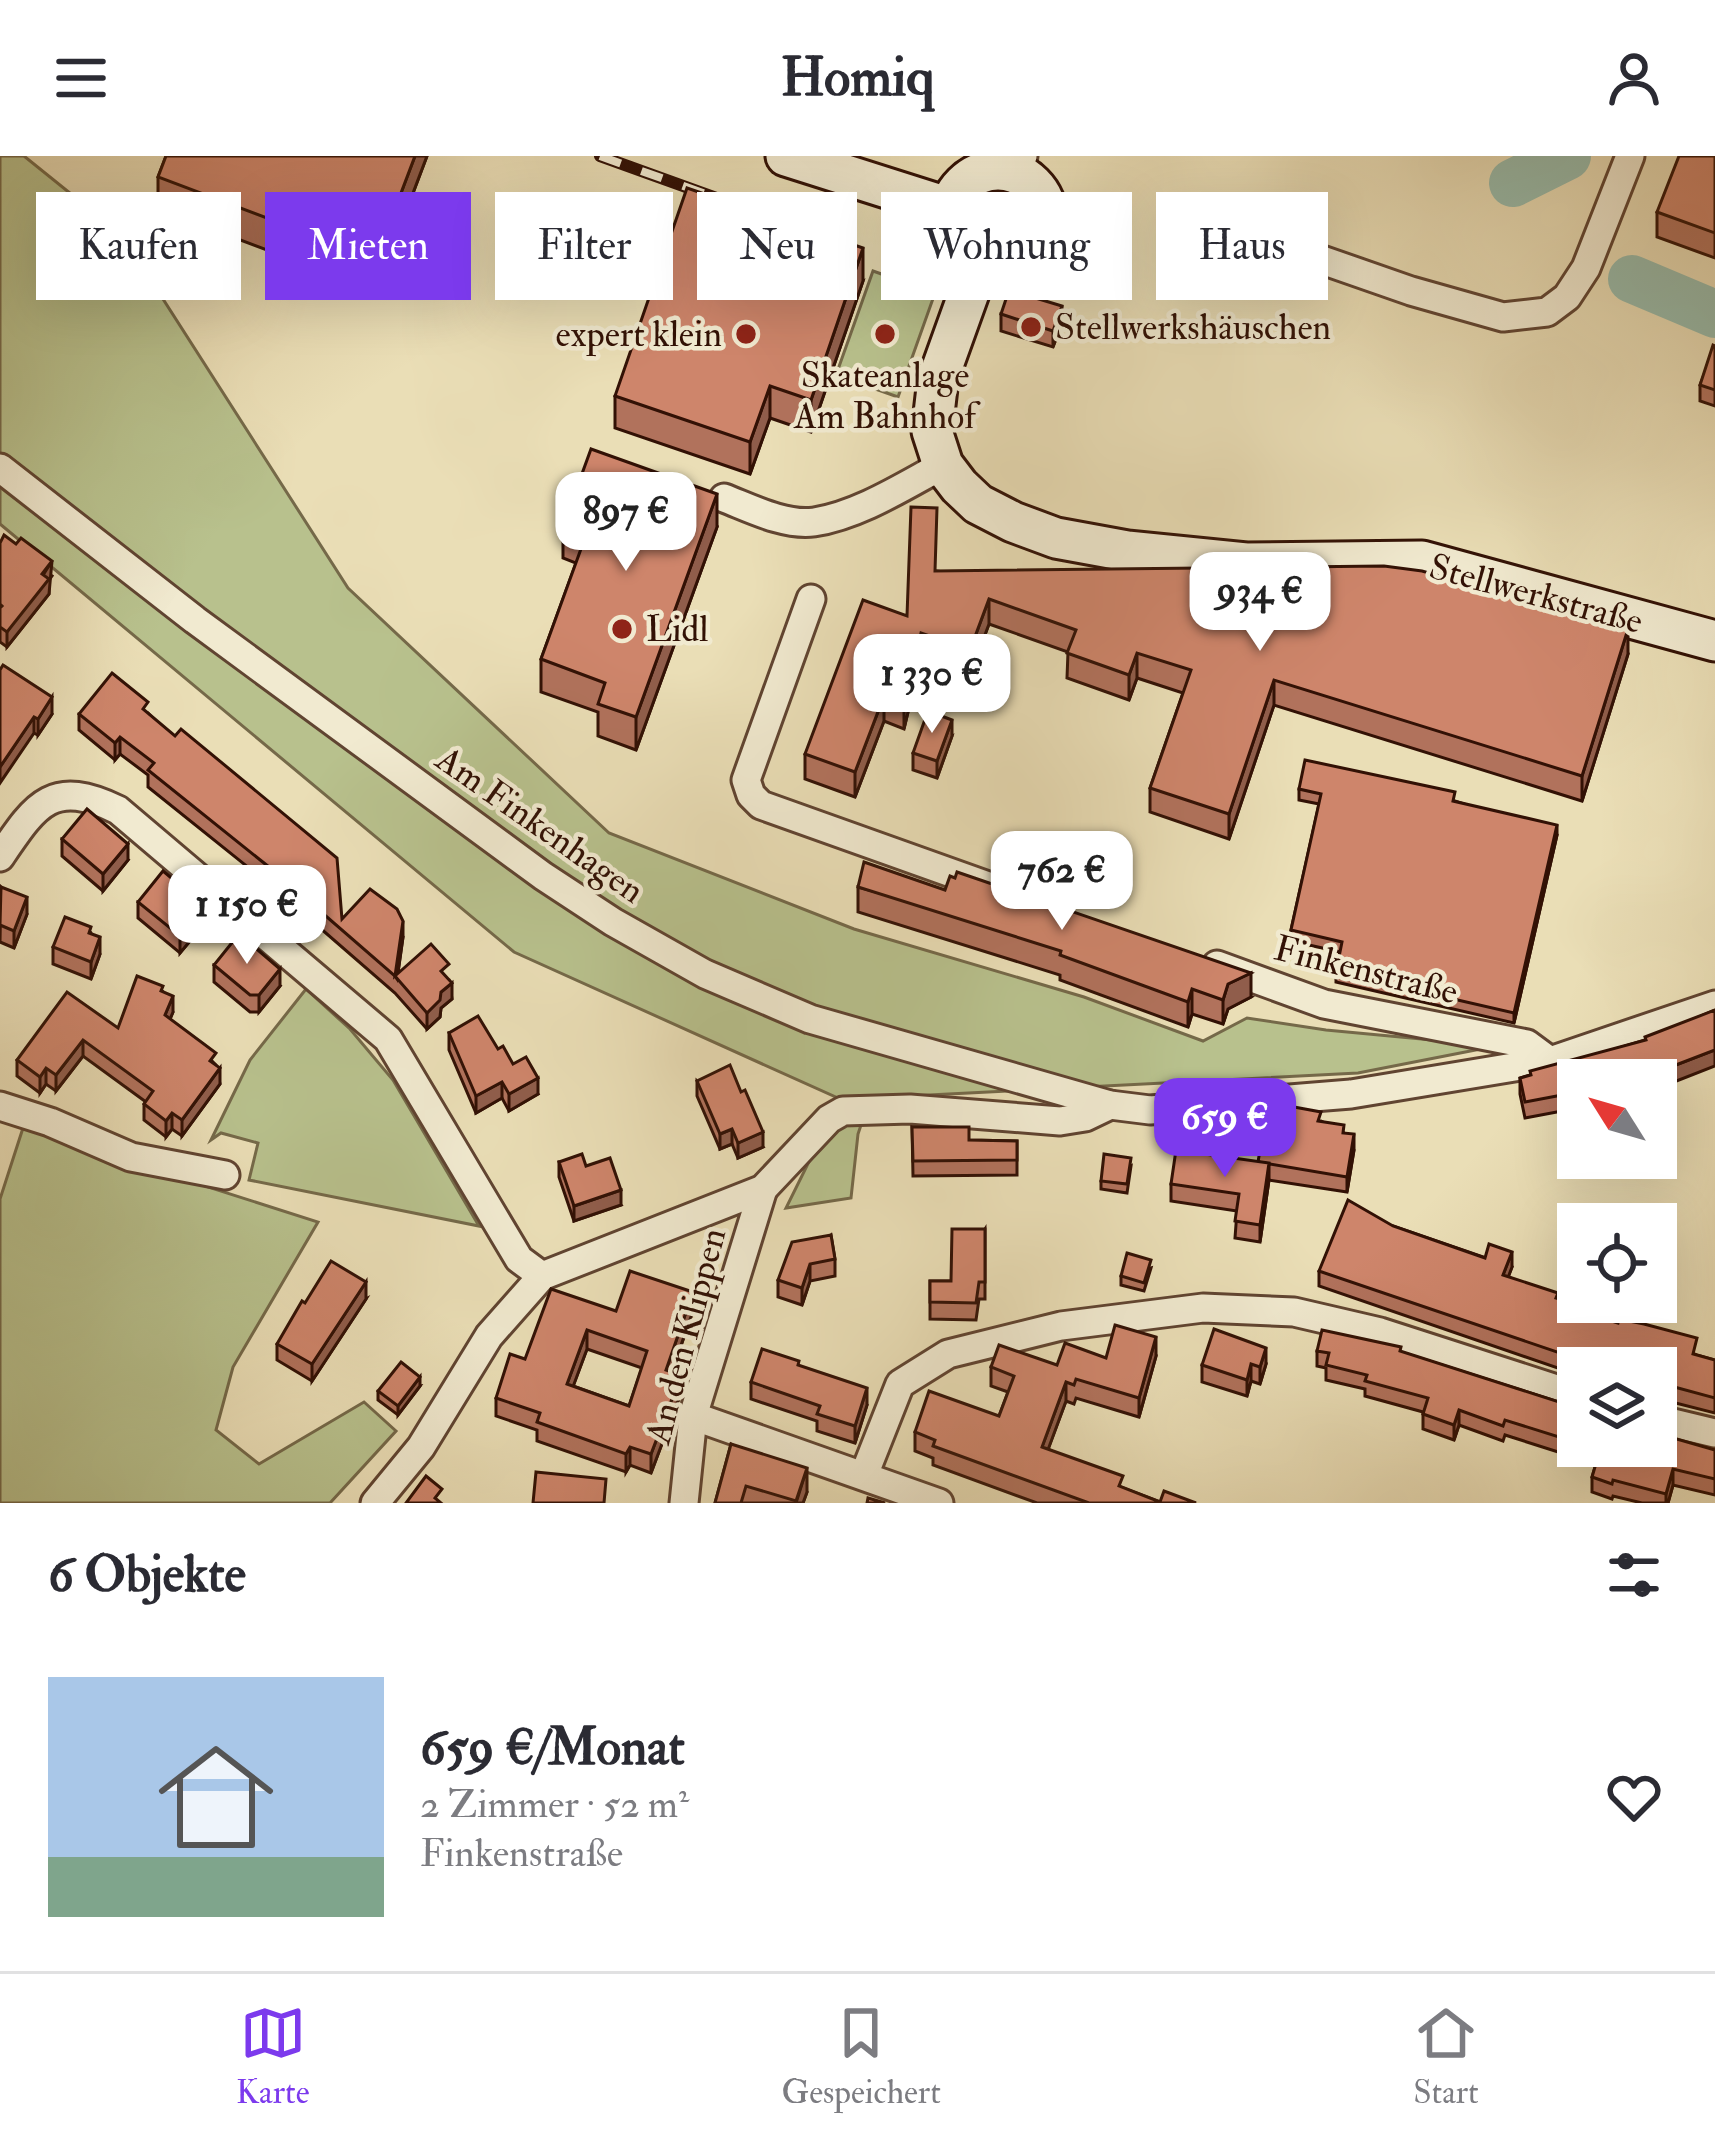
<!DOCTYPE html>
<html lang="de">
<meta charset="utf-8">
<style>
body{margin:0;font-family:"IM FELL Double Pica",serif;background:#f2f2f3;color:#2b2b33;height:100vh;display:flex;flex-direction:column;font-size:45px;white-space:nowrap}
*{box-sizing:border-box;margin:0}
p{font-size:39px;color:#7c7c81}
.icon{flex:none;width:66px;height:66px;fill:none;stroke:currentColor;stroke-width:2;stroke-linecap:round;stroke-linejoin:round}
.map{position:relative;height:1347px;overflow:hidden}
.drawer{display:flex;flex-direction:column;background:#fff;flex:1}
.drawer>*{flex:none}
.banner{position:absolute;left:36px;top:36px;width:1644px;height:108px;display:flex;gap:24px}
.needle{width:78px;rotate:307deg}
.controls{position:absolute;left:1557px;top:903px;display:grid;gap:24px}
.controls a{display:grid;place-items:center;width:120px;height:120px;border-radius:0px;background:#fff;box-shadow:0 12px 48px #0002;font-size:60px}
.price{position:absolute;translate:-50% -102px;padding:0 27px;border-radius:24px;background:#fff;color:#222;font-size:39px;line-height:78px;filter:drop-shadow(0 3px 6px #0008)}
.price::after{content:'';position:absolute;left:50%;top:72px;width:36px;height:27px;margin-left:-18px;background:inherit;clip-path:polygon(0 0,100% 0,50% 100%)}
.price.current{background:#7c3aed;color:#fff}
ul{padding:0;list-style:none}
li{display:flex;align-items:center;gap:36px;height:300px;padding:0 48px}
li span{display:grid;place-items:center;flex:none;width:336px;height:240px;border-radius:0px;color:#555}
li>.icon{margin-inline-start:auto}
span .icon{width:144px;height:144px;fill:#fffc;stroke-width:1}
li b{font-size:51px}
h2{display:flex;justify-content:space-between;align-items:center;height:144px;padding:0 48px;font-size:51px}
.pill{padding:0 42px;border-radius:0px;background:#fff;box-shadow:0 12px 48px #0002;font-size:42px;line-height:108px}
.pill.current{background:#7c3aed;color:#fff}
header{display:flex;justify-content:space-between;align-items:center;height:156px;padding:0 48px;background:#fff;font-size:54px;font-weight:700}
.tab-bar{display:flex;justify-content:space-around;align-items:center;height:168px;border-top:3px solid #e1e1e2;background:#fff;font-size:33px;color:#7c7c81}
.tab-bar a{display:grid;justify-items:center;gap:6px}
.tab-bar .current{color:#7c3aed}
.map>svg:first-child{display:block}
</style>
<header><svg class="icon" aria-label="menu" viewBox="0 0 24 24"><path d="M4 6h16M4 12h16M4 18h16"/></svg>Homiq<svg class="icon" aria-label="person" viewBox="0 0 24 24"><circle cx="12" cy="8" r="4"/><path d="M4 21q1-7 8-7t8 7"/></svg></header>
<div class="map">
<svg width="1715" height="1347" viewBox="0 0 1715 1347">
<rect width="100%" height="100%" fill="#eadeb6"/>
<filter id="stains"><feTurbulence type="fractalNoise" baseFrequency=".00167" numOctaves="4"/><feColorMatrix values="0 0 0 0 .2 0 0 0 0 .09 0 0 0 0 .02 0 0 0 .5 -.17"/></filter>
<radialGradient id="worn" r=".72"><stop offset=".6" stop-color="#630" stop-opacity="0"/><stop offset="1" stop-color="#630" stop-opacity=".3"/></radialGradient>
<g fill="#b8c18d" stroke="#756949" stroke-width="3">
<polygon points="0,0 24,0 122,79 348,432 609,677 854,773 1084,841 1203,885 1247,862 1326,874 1496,890 1358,917 870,942 858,978 851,1042 786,1052 840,943 514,796 0,368"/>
<circle cx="998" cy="65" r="27"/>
<polygon points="873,115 935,137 898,241 836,219"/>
<polygon points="306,833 350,873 393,924 479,1070 249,1024 258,987 221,977 211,984 250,904"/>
<polygon points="23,972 318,1066 233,1211 216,1274 259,1308 364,1246 396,1275 330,1347 0,1347 0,1043"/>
</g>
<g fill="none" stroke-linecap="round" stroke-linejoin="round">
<g stroke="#98bcac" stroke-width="48">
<polyline points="1513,27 1567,0"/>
<polyline points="1632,123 1715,158"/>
</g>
<defs>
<g id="minor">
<polyline points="1015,18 1023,0"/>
<polyline points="1279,89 1411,135 1503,161 1547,156 1567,141 1586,112 1630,0"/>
<polyline points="0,312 195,464 543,720 613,766 705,818 810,863 1110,949 1150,954 1351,938 1550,905 1715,849"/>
<path d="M724,342c26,10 61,28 90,24 45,-7 90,-36 129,-57"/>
<polyline points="811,443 746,624 751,639 761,649 988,730"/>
<path d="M0,701c36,-53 52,-79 118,-47l270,229 131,220 23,17"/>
<polyline points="1217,809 1324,848 1527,888 1550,905"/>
<polyline points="0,950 50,966 131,1001 225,1019"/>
<polyline points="542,1120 763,1033 829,963 843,955 910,953 1060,965 1085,961 1110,949"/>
<polyline points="693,1260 939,1347"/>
<polyline points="1656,1263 1715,1277"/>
<polyline points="864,1319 900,1228 948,1198 1061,1170 1203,1152 1294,1156 1380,1176 1578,1240"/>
<polyline points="375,1347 421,1291 489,1180 542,1120"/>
<polyline points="684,1347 693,1260 763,1033"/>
</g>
<g id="secondary">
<polyline points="786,0 950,52"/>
<circle cx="998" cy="63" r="49"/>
<polyline points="979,109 938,223 932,275 943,309 959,330 978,348 1013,366 1056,382 1127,395 1246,407 1422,405 1715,485"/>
</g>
</defs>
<use href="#minor" stroke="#604431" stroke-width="33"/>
<use href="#secondary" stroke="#321105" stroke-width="45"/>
<use href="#minor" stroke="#f1ead0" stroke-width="27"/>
<use href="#secondary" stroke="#f1ead0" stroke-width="39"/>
<defs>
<polyline id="rail" points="600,0 775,63"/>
</defs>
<use href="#rail" stroke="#321105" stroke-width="12"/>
<use href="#rail" stroke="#f1ead0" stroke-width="8" stroke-dasharray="22" stroke-linecap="butt"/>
</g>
<g fill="#b1725c" stroke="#321105" stroke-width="3" fill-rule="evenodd">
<polygon points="166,0 427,0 376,135 158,53 158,21"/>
<polygon points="1715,0 1715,102 1657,81 1657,56"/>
<polygon points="863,125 811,276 770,262 750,318 615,272 615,240"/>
<polygon points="1001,158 1062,167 1053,191 1001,175"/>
<polygon points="1715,190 1715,250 1700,245 1700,229"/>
<polygon points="563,370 717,371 636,594 598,580 598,556 541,536 541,503 576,407 563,402"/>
<polygon points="0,387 52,420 49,424 49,438 7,491 0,486"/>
<polygon points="936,415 1628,498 1582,645 1274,549 1229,683 1150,656 1150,632 1183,537 1137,522 1129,544 1067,522 1068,496 989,468 970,519 921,501 904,573 884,565 855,641 805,623 805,598 907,460"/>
<polygon points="0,514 52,558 38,579 34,577"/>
<polygon points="148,557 342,763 403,781 398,817 449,824 452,843 441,852 440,861 427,873 395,837 274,732 148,631 148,619 120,598 115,604 79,574 79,558"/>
<polygon points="952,580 937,622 913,614 913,597"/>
<polygon points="1299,633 1455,645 1557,679 1514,867 1336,826 1336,816 1340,796 1291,785 1291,774 1319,648 1299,644"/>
<polygon points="62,683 128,704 103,735 62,700"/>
<polygon points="1,731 27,758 14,792 0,786"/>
<polygon points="858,731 1251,841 1228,853 1223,868 1192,858 1188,871 1060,824 1060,819 858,756"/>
<polygon points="138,746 205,767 180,797 138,762"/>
<polygon points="91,777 100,798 91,823 53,808 53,791"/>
<polygon points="214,809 280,830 259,856 250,856 214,826"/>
<polygon points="163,836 173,856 170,863 216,909 220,928 182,980 172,973 166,981 144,964 144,948 146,946 83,900 56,935 46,928 40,937 17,920 17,904 118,872"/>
<polygon points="1715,854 1656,924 1578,924 1578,952 1525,962 1520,938 1520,922 1645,884"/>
<polygon points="449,877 498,893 513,908 538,938 509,955 502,942 476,957 449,894"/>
<polygon points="697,925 763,991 738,1002 732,988 720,993 697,940"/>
<polygon points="1321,965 1344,977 1354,994 1347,1036 1269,1024 1260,1086 1235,1082 1237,1055 1171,1045 1171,1028 1258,1006"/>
<polygon points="912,971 969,984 1017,985 1017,1019 913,1020"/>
<polygon points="559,1006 586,1010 621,1049 574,1065 559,1021"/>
<polygon points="1131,1010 1127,1037 1101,1033 1101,1025"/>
<polygon points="1393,1070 1512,1111 1508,1121 1558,1142 1577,1154 1697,1199 1715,1204 1715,1257 1656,1242 1656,1212 1578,1212 1578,1219 1319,1130 1319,1115"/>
<polygon points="985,1073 985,1143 979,1143 976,1164 930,1163 930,1125 951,1125"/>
<polygon points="831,1079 835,1103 835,1120 810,1125 802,1149 778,1141 778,1124"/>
<polygon points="1151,1112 1144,1135 1121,1129 1121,1120"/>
<polygon points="366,1143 312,1225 277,1204 277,1188"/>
<path d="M616,1155h77l-21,61 9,21 -30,80 -21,-8 -4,7 -89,-31v-11l-41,-14v-18l29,-39zM587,1193l55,19 -13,38 -56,-20z"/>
<polygon points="1317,1195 1401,1196 1578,1252 1578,1290 1656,1290 1715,1294 1715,1339 1673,1329 1668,1347 1642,1347 1613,1340 1612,1343 1592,1336 1592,1321 1596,1308 1505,1279 1503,1285 1459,1269 1454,1284 1423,1273 1423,1256 1365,1240 1365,1233 1326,1224 1326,1212 1317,1210"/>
<polygon points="1156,1200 1139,1261 1076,1242 1074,1248 1066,1245 1048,1293 1123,1332 1160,1346 1196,1347 1037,1347 933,1309 933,1302 915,1295 915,1276 999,1260 1008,1236 991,1230 991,1211 1057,1209 1106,1202"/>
<polygon points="1266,1208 1260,1228 1251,1225 1247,1240 1202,1226 1202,1209"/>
<polygon points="799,1210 867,1249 855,1287 817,1275 817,1265 751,1243 751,1226"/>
<polygon points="420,1230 398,1259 378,1244 378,1235"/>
<polygon points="731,1288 807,1336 803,1347 715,1347"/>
</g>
<g fill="#905d4b" stroke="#321105" stroke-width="3">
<polygon points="415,0 427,0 376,135 376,103"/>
<polygon points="863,92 863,125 811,276 811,244"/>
<polygon points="1062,150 1062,167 1053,191 1053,175"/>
<polygon points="770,230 770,262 750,318 750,286"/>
<polygon points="717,338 717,371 636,594 636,561"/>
<polygon points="52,405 49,438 7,491 7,476"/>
<polygon points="989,443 989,468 970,519 970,494"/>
<polygon points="1628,473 1628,498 1582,645 1582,620"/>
<polygon points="921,477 921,501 904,573 904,548"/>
<polygon points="1137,497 1137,522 1129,544 1129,519"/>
<polygon points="1274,524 1274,549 1229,683 1229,658"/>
<polygon points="884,540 884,565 855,641 855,616"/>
<polygon points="52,541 52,558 38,579 38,563"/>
<polygon points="34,561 34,577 0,627 0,611"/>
<polygon points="952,564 952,580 937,622 937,605"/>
<polygon points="120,581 120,598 115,604 115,587"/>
<polygon points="1557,669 1557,679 1514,867 1514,857"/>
<polygon points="128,688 128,704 103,735 103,718"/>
<polygon points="27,741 27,758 14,792 14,775"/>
<polygon points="205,750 205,767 180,797 180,780"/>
<polygon points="403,765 403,781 397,823 395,820"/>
<polygon points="100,781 100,798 91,823 91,806"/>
<polygon points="280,813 280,830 259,856 259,839"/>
<polygon points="1251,817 1251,841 1228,853 1223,868 1223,844 1228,828"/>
<polygon points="452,827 452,843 441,852 440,861 427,873 427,857 441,836"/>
<polygon points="1192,833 1192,858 1188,871 1188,846"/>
<polygon points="173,840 173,856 165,875 165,859"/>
<polygon points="83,884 83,900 56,935 56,919"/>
<polygon points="1715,894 1715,910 1656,933 1655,917"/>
<polygon points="1651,908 1651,924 1604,924"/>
<polygon points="46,912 46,928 40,937 40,921"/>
<polygon points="220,912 220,928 182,980 182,964"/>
<polygon points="538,922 538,938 509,955 509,938"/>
<polygon points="502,926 502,942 476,957 476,940"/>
<polygon points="172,957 172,973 166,981 166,965"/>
<polygon points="732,973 732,988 720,993 720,978"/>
<polygon points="763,976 763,991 738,1002 738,987"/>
<polygon points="1354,978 1354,994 1347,1036 1347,1021"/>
<polygon points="1269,1007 1269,1024 1260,1086 1260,1069"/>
<polygon points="621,1034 621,1049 574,1065 574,1050"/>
<polygon points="1512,1096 1512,1111 1503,1135 1503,1119"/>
<polygon points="810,1108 810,1125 802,1149 802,1132"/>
<polygon points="366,1126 366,1143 312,1225 312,1208"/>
<polygon points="693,1136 693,1155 666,1232 666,1214"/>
<polygon points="587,1174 587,1193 567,1247 567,1228"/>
<polygon points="1156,1181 1156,1200 1139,1261 1139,1242"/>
<polygon points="1266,1192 1266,1208 1260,1228 1260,1211"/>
<polygon points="1251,1208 1251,1225 1247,1240 1247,1224"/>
<polygon points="681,1219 681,1237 651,1317 651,1298"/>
<polygon points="420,1221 420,1230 398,1259 398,1250"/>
<polygon points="1066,1226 1066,1245 1042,1310 1042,1291"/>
<polygon points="867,1232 867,1249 855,1287 855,1270"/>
<polygon points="1459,1254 1459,1269 1454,1284 1454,1269"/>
<polygon points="630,1291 630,1309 626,1316 626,1298"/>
<polygon points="807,1312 807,1336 803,1347 796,1347"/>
<polygon points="1673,1313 1673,1329 1668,1347 1666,1347 1666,1338"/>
</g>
<g fill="#ce856b" stroke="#321105" stroke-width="3" fill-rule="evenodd">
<polygon points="166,0 415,0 376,103 158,21"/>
<polygon points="1679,0 1715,0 1715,77 1657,56"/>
<polygon points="687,32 863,92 811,244 770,230 750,286 615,240"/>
<polygon points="1009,134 1062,150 1053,175 1001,158"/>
<polygon points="1713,189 1715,190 1715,234 1700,229"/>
<polygon points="591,293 717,338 636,561 598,548 605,527 541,503 586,379 563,370"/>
<polygon points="911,351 937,352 935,415 1384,410 1422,415 1628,473 1582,620 1274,524 1229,658 1150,632 1191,514 1137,497 1129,519 1067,497 1076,474 989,443 970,494 921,477 904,548 884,540 855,616 805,598 863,444 907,460"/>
<polygon points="4,379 16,388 21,382 52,405 42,418 49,423 7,476 0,471 0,452 2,450 0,448 0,387"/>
<polygon points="3,509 52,541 38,563 34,561 0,611 0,514"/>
<polygon points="112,517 148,546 143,553 175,580 181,573 337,702 342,763 370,733 397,753 403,765 395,820 431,788 449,808 441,815 452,827 441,836 440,844 427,857 395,820 274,715 148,614 154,607 120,581 115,587 79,558"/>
<polygon points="928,555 952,564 937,605 913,597"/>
<polygon points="1305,604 1455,636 1453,645 1557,669 1514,857 1336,816 1342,786 1291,774 1321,638 1299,633"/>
<polygon points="87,653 128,688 103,718 62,683"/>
<polygon points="864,706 945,734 950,720 955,722 957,716 1251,817 1228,828 1223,844 1192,833 1188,846 1060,799 1061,795 858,731"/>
<polygon points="163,715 205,750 180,780 138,746"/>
<polygon points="1,731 27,741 14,775 0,769"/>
<polygon points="65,761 91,771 89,777 100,781 91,806 53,791"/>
<polygon points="239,778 280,813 259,839 250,839 214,809"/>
<polygon points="137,820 163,830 161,835 173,840 165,859 216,897 210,905 220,912 182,964 172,957 166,965 144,948 153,935 83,884 56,919 46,912 40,921 17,904 67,836 118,872"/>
<polygon points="1715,854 1715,894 1655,917 1651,908 1604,924 1578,924 1578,936 1525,946 1520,922 1531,919 1530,915 1646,884 1645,881"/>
<polygon points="478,860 498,893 503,890 513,908 526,901 538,922 509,938 502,926 476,940 449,877"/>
<polygon points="730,909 741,936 745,934 763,976 738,987 732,973 720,978 697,925"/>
<polygon points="1294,951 1321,956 1318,965 1344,969 1343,977 1354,978 1347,1021 1258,1006 1267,953 1293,958"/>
<polygon points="912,971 969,971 969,984 1017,985 1017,1004 913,1005"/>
<polygon points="1176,994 1269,1007 1260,1069 1235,1065 1239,1038 1171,1028"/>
<polygon points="582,998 586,1010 610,1002 621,1034 574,1050 559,1006"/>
<polygon points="1104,998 1131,1002 1127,1028 1101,1025"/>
<polygon points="1348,1044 1393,1070 1485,1102 1489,1088 1512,1096 1503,1119 1558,1137 1556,1142 1573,1147 1577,1154 1618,1167 1619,1163 1644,1168 1697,1182 1693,1198 1715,1204 1715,1242 1656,1226 1656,1212 1604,1212 1319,1115"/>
<polygon points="952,1073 985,1073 985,1126 979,1126 976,1147 930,1146 930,1125 951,1125"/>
<polygon points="831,1079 835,1103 810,1108 802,1132 778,1124 792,1086"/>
<polygon points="1127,1097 1151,1104 1144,1127 1121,1120"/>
<polygon points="331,1105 366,1126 312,1208 277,1188 302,1145 305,1147"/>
<path d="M630,1115l63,21 -27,78 15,5 -30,79 -21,-7 -4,7 -89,-32 3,-9 -44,-15 14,-44 15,5 26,-70 65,22zM587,1174l60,21 -18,55 -62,-22z"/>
<polygon points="1115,1169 1156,1181 1139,1242 1076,1223 1074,1229 1066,1226 1042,1291 1123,1320 1119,1330 1160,1346 1164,1335 1196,1347 1089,1347 933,1290 935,1284 915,1276 929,1235 999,1260 1014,1220 991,1211 999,1189 1057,1209 1065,1187 1106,1202"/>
<polygon points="1214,1173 1266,1192 1260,1211 1251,1208 1247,1224 1202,1209"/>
<polygon points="1322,1174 1401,1191 1400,1195 1578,1252 1578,1287 1505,1264 1503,1270 1459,1254 1454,1269 1423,1258 1428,1242 1365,1225 1367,1219 1326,1209 1329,1197 1317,1195"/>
<polygon points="762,1193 799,1205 798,1209 867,1232 855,1270 817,1258 820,1250 751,1226"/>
<polygon points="401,1206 420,1221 398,1250 378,1235"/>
<polygon points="1656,1277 1715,1294 1715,1323 1673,1313 1666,1338 1613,1324 1612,1328 1592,1321 1600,1294 1587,1290 1656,1290"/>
<polygon points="731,1288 807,1312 796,1345 746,1330 741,1347 715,1347"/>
<polygon points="536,1316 606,1323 604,1347 533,1347"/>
<polygon points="426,1320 442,1333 435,1342 441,1347 406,1347"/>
<polygon points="868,1342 885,1347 867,1347"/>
</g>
<g fill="#8f2418" stroke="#f1ead0" stroke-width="4.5">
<circle cx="1031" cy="171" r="12"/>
<circle cx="746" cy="178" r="12"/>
<circle cx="885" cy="178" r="12"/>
<circle cx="622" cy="473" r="12"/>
</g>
<g text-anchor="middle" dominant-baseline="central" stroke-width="9" stroke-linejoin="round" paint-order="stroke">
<g font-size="36" fill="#321105" stroke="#f1ead0" text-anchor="start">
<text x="1055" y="171">Stellwerkshäuschen</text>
<text x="722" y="178" text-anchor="end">expert klein</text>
<text x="885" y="219" text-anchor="middle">Skateanlage<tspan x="885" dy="41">Am Bahnhof</tspan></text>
<text x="646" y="473">Lidl</text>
</g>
<g font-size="36" fill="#321105" stroke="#f1ead0">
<text transform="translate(1536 438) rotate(15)">Stellwerkstraße</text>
<text transform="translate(540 669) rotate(35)">Am Finkenhagen</text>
<text transform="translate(1366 814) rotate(14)">Finkenstraße</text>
<text transform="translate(686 1180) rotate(-75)">An den Klippen</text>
</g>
</g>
<rect width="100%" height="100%" filter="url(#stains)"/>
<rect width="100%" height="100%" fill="url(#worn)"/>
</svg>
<div class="controls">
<a><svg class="needle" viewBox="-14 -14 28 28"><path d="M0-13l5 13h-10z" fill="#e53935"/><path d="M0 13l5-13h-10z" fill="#7c7c81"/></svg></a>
<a><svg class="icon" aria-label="locate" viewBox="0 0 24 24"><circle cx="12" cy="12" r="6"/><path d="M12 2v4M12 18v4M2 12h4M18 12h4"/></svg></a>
<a><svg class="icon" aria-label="layers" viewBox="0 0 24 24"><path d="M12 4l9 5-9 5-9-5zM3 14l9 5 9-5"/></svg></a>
</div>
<b class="price" style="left:626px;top:418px">897 €</b>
<b class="price" style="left:1260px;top:498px">934 €</b>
<b class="price" style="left:932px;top:580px">1 330 €</b>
<b class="price" style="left:1062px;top:777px">762 €</b>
<b class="price" style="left:247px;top:811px">1 150 €</b>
<b class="price current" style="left:1225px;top:1024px">659 €</b>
<div class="banner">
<a class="pill">Kaufen</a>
<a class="pill current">Mieten</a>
<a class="pill">Filter</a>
<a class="pill">Neu</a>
<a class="pill">Wohnung</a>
<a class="pill">Haus</a>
</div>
</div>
<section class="drawer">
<h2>6 Objekte<svg class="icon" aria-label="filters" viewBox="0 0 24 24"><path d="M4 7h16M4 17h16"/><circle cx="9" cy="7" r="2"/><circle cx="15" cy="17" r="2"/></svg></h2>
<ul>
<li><span style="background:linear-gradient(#a9c7e8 75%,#7fa58c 0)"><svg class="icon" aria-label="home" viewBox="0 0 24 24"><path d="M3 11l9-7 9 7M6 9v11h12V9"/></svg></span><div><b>659 €/Monat</b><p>2 Zimmer · 52 m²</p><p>Finkenstraße</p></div><svg class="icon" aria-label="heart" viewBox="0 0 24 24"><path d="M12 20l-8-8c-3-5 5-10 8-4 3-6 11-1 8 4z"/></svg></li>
</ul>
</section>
<nav class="tab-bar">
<a class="current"><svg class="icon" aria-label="map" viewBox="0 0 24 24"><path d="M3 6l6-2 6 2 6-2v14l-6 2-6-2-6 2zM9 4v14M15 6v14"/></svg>Karte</a>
<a><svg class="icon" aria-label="saved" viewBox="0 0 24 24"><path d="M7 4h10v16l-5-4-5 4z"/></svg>Gespeichert</a>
<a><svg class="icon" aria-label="home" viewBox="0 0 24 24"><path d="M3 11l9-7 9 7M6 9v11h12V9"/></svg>Start</a>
</nav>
